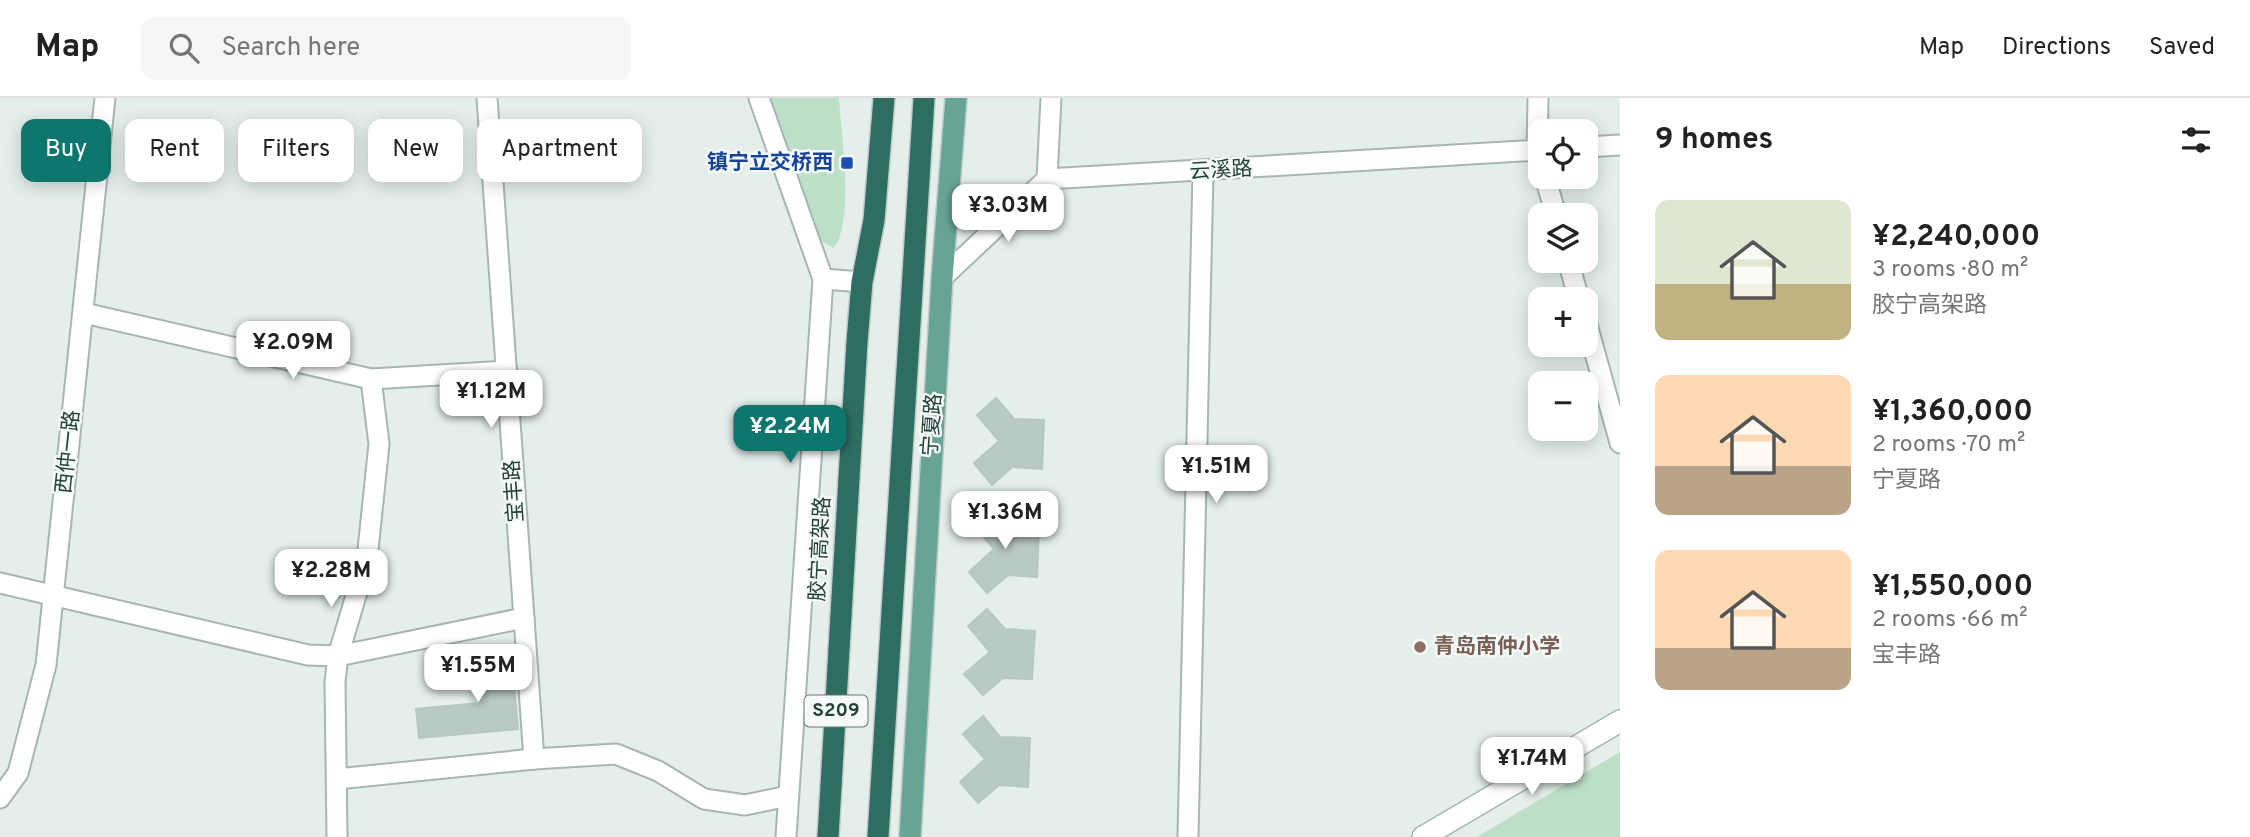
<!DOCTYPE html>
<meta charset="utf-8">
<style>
body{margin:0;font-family:Overpass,"Noto Sans SC",sans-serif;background:#f6f6f6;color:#222;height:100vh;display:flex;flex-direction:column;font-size:26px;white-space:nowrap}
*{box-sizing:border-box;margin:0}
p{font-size:23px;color:#767676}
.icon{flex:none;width:38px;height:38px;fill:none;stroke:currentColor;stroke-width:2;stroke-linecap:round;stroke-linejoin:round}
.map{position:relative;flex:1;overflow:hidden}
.panel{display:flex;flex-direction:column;background:#fff;width:630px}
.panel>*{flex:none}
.guide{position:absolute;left:21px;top:21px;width:665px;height:63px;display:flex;gap:14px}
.controls{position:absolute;left:1528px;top:21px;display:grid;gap:14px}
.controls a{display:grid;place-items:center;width:70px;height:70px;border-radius:14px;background:#fff;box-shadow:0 4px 18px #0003;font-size:35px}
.price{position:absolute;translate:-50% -60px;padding:0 16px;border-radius:14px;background:#fff;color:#222;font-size:23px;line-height:46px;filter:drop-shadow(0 2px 4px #0008)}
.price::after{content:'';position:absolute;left:50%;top:42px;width:21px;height:16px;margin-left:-10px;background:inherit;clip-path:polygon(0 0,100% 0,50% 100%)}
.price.selected{background:#0f766e;color:#fff}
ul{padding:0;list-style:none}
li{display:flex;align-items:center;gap:21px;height:175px;padding:0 35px}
li span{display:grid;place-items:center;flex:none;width:196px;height:140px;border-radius:14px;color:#555}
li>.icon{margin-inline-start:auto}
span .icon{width:84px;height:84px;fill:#fffc;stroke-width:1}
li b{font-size:30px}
h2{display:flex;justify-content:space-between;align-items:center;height:84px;padding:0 35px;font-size:30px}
.pill{padding:0 24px;border-radius:14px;background:#fff;box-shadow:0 4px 18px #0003;font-size:24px;line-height:63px}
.pill.selected{background:#0f766e;color:#fff}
header{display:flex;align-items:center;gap:42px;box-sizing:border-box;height:98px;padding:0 35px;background:#fff;border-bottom:2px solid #e0e0e0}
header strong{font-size:33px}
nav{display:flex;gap:38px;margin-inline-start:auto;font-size:24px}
.search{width:490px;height:63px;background:#f6f6f6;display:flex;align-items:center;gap:18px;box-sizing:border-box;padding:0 24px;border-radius:14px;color:#767676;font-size:26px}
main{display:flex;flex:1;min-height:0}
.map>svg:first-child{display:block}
</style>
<header>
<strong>Map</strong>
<div class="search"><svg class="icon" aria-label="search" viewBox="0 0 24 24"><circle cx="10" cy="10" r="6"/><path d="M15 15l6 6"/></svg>Search here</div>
<nav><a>Map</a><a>Directions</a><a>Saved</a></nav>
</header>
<main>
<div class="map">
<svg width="1620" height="739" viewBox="0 0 1620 739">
<rect width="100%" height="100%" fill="#e4eeea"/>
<g fill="#bddfc7">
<path d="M771,0h68c2,37 16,121 -5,150l-16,-8z"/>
<polygon points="1620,654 1620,739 1477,739"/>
</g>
<g fill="#b9c9c3" stroke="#b6c8c1" stroke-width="2">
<polygon points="996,300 1014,321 1044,322 1042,371 1012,369 992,387 974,365 999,343 977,317"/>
<polygon points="992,408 1010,429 1039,430 1037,479 1008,477 987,495 969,474 994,451 972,425"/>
<polygon points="987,511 1005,531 1035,533 1032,581 1003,580 983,597 964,576 990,554 968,528"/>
<polygon points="511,553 518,631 419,640 416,611 480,605 476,562 491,561 490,555"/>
<polygon points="983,618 1000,639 1030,640 1028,689 999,687 978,705 960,684 985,661 963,636"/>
</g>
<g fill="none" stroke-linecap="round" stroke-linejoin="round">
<defs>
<g id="street">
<polyline points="487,0 534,661"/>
<polyline points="759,0 823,181 786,739"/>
<polyline points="1538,0 1537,52 1540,62"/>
<polyline points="1586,49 1620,47"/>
<polyline points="1545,79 1556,117"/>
<polyline points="1047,81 1051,0"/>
<polyline points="1568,163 1579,201"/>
<polyline points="942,180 1047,81 1540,52"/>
<polyline points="823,181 862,184"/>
<polyline points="84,215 371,281 507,273"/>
<polyline points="1586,223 1620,345"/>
<polyline points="0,485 308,557 338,558 524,520"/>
<polyline points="337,681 534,661 616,656 658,673 704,701 745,707 788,698"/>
<polyline points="0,700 18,675 46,567 105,0"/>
<polyline points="337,739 335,584 338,558 367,461 379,346 371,281"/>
<polyline points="1188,739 1203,74"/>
</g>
<polyline id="secondary" points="1423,739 1620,623"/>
<polyline id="primary" points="910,739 942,180 956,0"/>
<g id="highway">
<polyline points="828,739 857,244 862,184 874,122 884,0"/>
<polyline points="878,739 924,0"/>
</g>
</defs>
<use href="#street" stroke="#a6b6b1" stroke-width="23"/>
<use href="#secondary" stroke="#a2bab2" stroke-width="24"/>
<use href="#primary" stroke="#c1cac8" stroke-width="24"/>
<use href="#highway" stroke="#c1cac8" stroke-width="24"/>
<use href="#street" stroke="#fff" stroke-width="19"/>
<use href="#secondary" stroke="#fff" stroke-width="21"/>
<use href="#primary" stroke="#68a496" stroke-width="21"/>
<use href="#highway" stroke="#2e6e61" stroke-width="21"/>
</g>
<rect fill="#1a4fb4" stroke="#f5faf8" stroke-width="2.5" x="840" y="58" width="14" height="14" rx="3.5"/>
<circle fill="#8d6e63" stroke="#f5faf8" stroke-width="2.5" cx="1420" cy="549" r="7"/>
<g text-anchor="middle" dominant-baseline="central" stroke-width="5" stroke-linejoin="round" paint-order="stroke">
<rect fill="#f5faf8" stroke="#627872" stroke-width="2" x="804.5" y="597.5" width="63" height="31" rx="5"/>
<g font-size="19" font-weight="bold" fill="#234039">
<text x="836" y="613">S209</text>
</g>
<g font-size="21" font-weight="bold" fill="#164399" stroke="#f5faf8" text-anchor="end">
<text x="833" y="65">镇宁立交桥西</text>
</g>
<g font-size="21" fill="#234039" stroke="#f5faf8">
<text transform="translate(1221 73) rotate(-3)">云溪路</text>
<text transform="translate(933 327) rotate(-86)">宁夏路</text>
<text transform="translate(69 354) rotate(-84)">西仲一路</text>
<text transform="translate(515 393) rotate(-94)">宝丰路</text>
<text transform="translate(821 451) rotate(-87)">胶宁高架路</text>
</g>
<g font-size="21" font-weight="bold" fill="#785e54" stroke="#f5faf8" text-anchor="start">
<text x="1434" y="549">青岛南仲小学</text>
</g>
</g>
</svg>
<div class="controls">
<a><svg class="icon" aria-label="locate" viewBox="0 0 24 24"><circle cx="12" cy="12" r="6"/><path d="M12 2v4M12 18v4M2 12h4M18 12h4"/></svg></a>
<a><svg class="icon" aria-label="layers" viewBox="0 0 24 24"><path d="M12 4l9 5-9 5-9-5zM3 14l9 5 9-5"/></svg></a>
<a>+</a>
<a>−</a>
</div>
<b class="price" style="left:1008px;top:146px">¥3.03M</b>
<b class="price" style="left:293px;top:283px">¥2.09M</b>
<b class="price" style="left:491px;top:332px">¥1.12M</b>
<b class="price selected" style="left:790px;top:367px">¥2.24M</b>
<b class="price" style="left:1216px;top:407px">¥1.51M</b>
<b class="price" style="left:1005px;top:453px">¥1.36M</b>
<b class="price" style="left:331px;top:511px">¥2.28M</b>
<b class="price" style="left:478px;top:606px">¥1.55M</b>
<b class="price" style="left:1532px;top:699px">¥1.74M</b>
<div class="guide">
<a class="pill selected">Buy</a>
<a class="pill">Rent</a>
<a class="pill">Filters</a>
<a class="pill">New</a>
<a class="pill">Apartment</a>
</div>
</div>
<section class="panel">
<h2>9 homes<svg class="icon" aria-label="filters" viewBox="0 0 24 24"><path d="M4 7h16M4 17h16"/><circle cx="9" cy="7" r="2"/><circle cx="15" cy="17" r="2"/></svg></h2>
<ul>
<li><span style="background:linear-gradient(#dfe7d0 60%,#c2b280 0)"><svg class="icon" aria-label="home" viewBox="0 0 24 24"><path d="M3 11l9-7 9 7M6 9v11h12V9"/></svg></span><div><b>¥2,240,000</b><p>3 rooms · 80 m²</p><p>胶宁高架路</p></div></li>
<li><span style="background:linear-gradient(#ffd9b3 65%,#b9a48a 0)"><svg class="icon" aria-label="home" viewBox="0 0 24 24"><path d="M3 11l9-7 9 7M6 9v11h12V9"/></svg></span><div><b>¥1,360,000</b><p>2 rooms · 70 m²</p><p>宁夏路</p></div></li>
<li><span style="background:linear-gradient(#ffd9b3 70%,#b9a48a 0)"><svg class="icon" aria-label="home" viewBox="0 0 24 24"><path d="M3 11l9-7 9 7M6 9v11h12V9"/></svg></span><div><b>¥1,550,000</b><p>2 rooms · 66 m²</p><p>宝丰路</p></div></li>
</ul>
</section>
</main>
